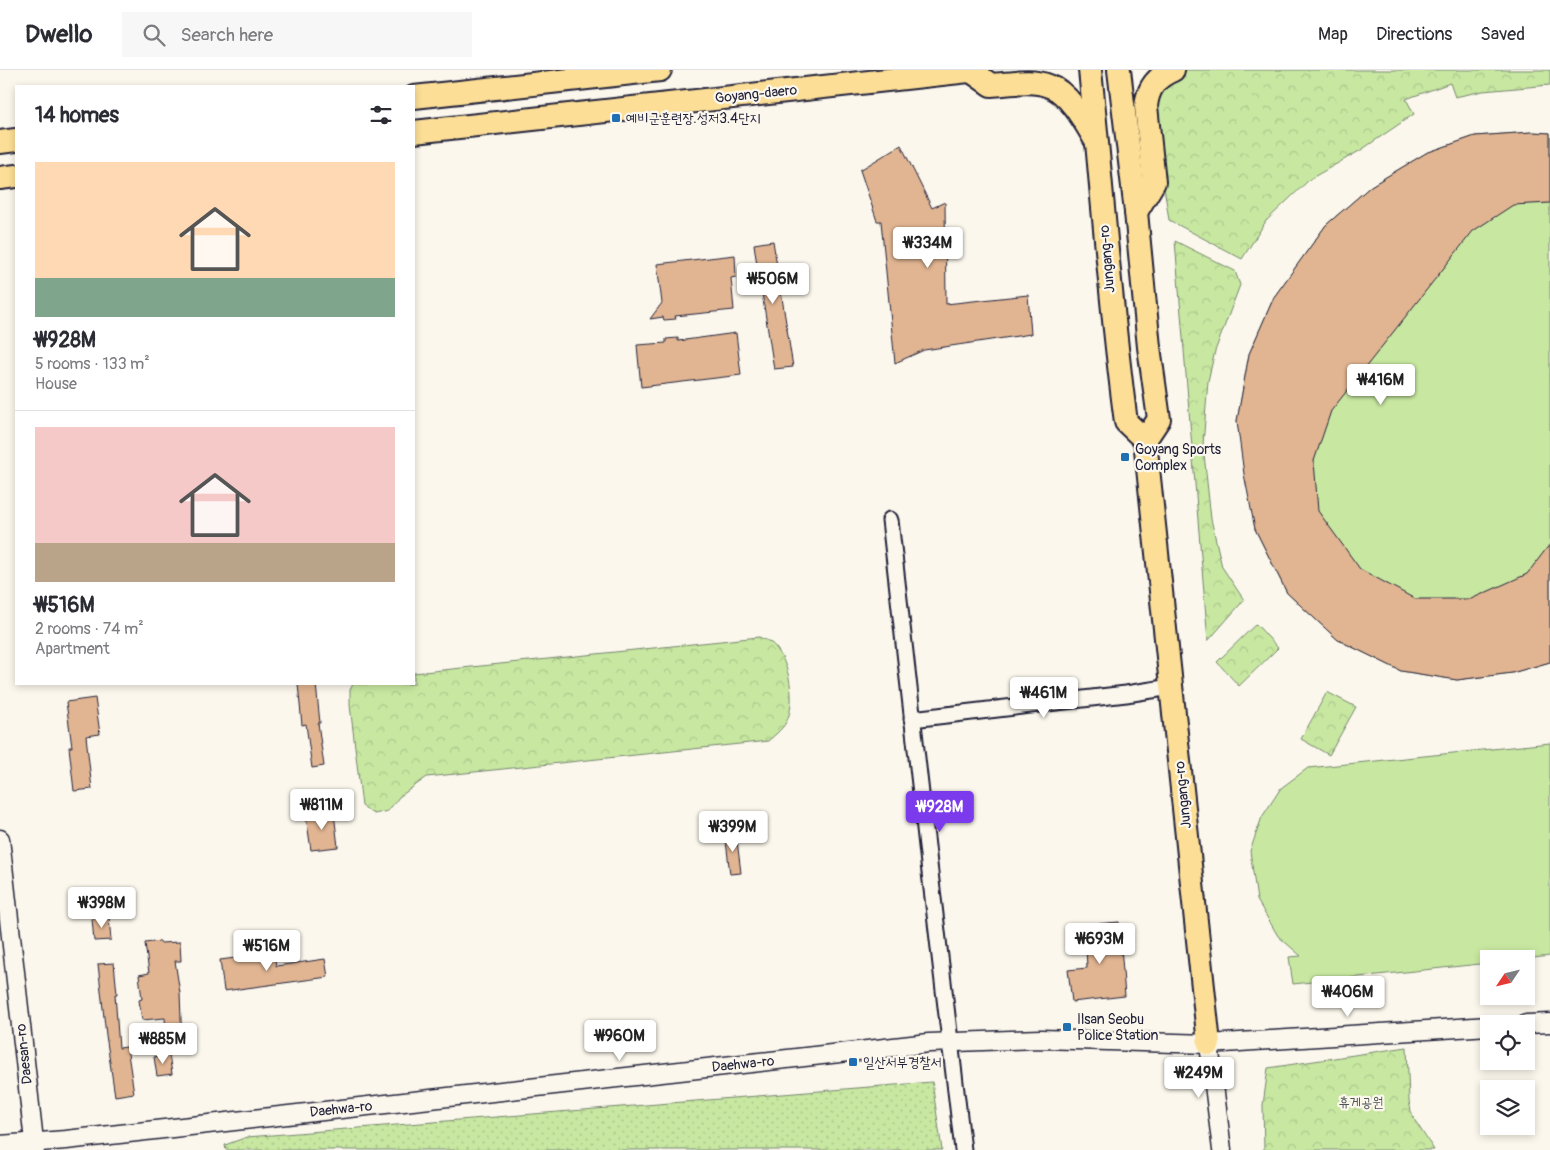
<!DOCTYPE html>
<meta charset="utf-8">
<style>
body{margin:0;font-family:Pangolin,"Poor Story",sans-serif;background:#f7f7f7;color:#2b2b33;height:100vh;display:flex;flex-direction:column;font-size:19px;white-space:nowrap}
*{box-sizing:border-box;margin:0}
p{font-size:16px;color:#7c7c81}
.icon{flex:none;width:28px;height:28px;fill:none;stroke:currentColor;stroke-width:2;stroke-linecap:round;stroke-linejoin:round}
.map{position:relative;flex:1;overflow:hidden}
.details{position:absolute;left:15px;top:15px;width:400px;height:600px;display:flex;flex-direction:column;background:#fff;border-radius:0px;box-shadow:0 2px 8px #0003}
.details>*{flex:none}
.needle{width:32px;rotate:235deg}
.fabs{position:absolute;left:1480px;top:880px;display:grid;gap:10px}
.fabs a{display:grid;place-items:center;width:55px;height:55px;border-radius:0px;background:#fff;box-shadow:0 2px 8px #0003;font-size:25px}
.price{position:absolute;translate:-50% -42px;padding:0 11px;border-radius:5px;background:#fff;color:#222;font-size:16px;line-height:32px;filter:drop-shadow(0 1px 2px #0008)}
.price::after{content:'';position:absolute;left:50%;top:30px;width:15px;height:11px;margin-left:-8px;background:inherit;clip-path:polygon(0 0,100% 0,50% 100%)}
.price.active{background:#7c3aed;color:#fff}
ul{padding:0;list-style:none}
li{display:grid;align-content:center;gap:10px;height:265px;padding:0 20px}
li+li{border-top:1px solid #e1e1e2}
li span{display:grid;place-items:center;height:155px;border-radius:0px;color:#555}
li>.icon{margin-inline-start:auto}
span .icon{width:90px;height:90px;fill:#fffc;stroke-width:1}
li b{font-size:21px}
h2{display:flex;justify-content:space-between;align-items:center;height:60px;padding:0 20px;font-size:21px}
header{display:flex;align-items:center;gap:30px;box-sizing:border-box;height:70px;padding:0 25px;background:#fff;border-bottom:1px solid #e1e1e2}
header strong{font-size:24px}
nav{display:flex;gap:28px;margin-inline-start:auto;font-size:18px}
.search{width:350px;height:45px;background:#f7f7f7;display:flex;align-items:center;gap:12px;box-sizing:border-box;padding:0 18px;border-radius:0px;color:#7c7c81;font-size:19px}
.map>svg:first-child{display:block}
</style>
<header>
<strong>Dwello</strong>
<div class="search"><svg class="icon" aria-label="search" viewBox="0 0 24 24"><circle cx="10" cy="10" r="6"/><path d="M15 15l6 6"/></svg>Search here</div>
<nav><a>Map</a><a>Directions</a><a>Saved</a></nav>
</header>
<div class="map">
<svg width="1550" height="1080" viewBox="0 0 1550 1080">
<defs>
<pattern id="grass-dots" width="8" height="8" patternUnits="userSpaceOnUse" patternTransform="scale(1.25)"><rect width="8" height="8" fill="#c8e8a1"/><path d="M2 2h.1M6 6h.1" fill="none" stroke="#acc78c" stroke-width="1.8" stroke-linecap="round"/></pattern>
<pattern id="forest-crowns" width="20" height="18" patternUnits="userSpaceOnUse" patternTransform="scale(1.25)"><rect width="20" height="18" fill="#c8e8a1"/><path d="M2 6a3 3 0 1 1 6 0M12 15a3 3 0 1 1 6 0" fill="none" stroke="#acc78c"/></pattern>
</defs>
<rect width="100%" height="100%" fill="#fbf7ec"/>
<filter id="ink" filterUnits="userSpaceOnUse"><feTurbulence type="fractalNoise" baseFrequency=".02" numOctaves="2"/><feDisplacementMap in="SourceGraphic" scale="10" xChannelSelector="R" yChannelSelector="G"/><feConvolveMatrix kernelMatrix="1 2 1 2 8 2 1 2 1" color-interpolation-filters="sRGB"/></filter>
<g filter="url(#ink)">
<polygon fill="url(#grass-dots)" stroke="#75856e" points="932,1012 942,1080 226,1080 225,1075 247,1067"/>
<g fill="url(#forest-crowns)" stroke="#75856e">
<polygon points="1180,0 1550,0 1550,15 1483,21 1455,27 1450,13 1406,29 1414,44 1361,80 1310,109 1266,151 1242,189 1169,150 1151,31"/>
<polygon points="1175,171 1235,201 1240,215 1215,281 1208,311 1203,375 1211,449 1222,497 1244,530 1208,571"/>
<polygon points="1256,554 1278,578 1239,616 1217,592"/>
<path d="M759,567c4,2 8,3 11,5 18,13 26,55 18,76 -3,9 -12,16 -20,23l-341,36 -28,20 -11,14 -14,3 -12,-8 -12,-101v-15l3,-6h61v-11z"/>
<polygon points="1327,622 1356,637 1329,685 1301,669"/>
<polygon points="1407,977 1409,1031 1412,1046 1434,1080 1264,1080 1263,1035 1268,998"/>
</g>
<g fill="#c8e8a1" stroke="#75856e">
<polygon points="1532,62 1550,63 1550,592 1512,603 1457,610 1401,601 1338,570 1287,523 1255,459 1237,351 1249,284 1274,227 1326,155 1371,116 1426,83 1475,66"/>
<polygon points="1550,673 1550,886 1525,889 1489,889 1489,893 1293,914 1289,887 1301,886 1278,866 1257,830 1250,781 1262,747 1281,718 1308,698"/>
</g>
<g fill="#e1b592" stroke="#22223b">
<polygon points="1532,62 1550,63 1550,133 1513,135 1473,161 1331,341 1314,391 1318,441 1360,499 1415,529 1471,529 1527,504 1550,474 1550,592 1512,603 1457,610 1401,601 1338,570 1287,523 1255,459 1244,404 1237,351 1249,284 1274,227 1326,155 1371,116 1426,83 1475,66"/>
<polygon points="901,75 932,138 945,132 946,234 1028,225 1031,264 924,280 895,293 881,151 877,151 860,100"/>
<polygon points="773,171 793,297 774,299 762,223 761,223 754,174"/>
<polygon points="735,185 736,207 731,208 734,240 675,246 676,249 664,250 663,247 650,249 662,233 657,194"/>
<polygon points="736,263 741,305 641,317 637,275 666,273 666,269 678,268 678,271"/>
<polygon points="298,614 316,614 320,653 318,653 324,696 312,698 306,654 302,655"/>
<polygon points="95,628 100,664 86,666 92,719 74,721 69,677 72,677 66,632"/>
<polygon points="334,743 338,777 311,780 306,746"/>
<polygon points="736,762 741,803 730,804 725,763"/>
<polygon points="109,847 111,870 94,871 92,849"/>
<polygon points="1119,852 1125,926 1072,932 1068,900 1087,898 1085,855"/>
<polygon points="160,871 160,873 180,872 181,891 175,891 180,923 182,975 167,976 165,948 142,950 139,930 142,929 139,905 149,903 145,873"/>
<polygon points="274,883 276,896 325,889 328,907 224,921 220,890"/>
<polygon points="114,893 117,924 115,924 119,978 127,977 134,1023 115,1026 106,965 98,894"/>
<polygon points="169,984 172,1004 157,1006 154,987"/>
</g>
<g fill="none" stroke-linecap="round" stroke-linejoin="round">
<defs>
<g id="minor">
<polyline points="890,450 929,794 963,1080"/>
<polyline points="912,649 1126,624 1171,617"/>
</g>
<g id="tertiary">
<polyline points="0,769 35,1080"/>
<polyline points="1526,954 1550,953"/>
<polyline points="1209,974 1222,1080"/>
<polyline points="0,1075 66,1070 929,973 1041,969 1209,974 1489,956"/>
</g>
<g id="primary">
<path d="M1090,0c12,117 20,235 36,352l19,18 64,604"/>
<polyline points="1119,0 1136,142 1149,277 1159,349 1145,370"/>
<path d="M971,1l20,14c19,-1 40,-6 58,1 20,6 37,38 47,55"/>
<polyline points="414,27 660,0"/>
<polyline points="414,62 978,0"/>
<polyline points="0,72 16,70"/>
<polyline points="0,108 16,106"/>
<path d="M1136,142l18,-30 -8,-76c2,-18 10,-29 27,-36"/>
</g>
</defs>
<use href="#minor" stroke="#22223b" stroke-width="19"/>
<use href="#tertiary" stroke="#22223b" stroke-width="21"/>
<use href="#primary" stroke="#22223b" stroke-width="26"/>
<use href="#minor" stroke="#fbf7ec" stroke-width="15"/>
<use href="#tertiary" stroke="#fbf7ec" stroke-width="18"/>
<use href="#primary" stroke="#fcde96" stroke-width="22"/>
</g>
</g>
<g fill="#1f6fb2" stroke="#fbf7ec" stroke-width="2">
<rect x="611" y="43" width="10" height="10" rx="2.5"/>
<rect x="1120" y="382" width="10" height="10" rx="2.5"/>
<rect x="1062" y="952" width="10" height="10" rx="2.5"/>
<rect x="848" y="987" width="10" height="10" rx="2.5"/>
</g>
<g text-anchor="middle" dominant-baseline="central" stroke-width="4.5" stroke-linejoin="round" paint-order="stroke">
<g font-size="14" fill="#22223b" stroke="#fbf7ec">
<text transform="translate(756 24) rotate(-6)">Goyang-daero</text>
<text transform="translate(1107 189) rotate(-95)">Jungang-ro</text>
<text transform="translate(1183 725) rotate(-96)">Jungang-ro</text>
<text transform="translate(24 984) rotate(-96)">Daesan-ro</text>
<text transform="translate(743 994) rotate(-6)">Daehwa-ro</text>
<text transform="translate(341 1039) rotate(-6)">Daehwa-ro</text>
</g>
<g font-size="14" fill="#22223b" stroke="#fbf7ec" text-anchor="start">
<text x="626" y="48">예비군훈련장.성저3.4단지</text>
<text x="1135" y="379">Goyang Sports<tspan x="1135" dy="16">Complex</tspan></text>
<text x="1077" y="949">Ilsan Seobu<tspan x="1077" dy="16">Police Station</tspan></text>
<text x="863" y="992">일산서부경찰서</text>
</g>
<g font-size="14" fill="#4c5454" stroke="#fbf7ec">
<text x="1361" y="1032">휴게공원</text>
</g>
</g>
</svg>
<div class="fabs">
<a><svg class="needle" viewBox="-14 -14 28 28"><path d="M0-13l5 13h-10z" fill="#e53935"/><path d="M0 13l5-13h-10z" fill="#7c7c81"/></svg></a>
<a><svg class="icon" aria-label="locate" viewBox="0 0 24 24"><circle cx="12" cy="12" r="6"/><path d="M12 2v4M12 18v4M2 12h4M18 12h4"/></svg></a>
<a><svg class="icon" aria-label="layers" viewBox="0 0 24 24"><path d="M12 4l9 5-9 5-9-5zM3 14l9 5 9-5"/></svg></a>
</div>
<b class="price" style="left:928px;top:199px">₩334M</b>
<b class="price" style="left:773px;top:235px">₩506M</b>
<b class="price" style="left:1381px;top:336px">₩416M</b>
<b class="price" style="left:1044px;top:649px">₩461M</b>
<b class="price" style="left:322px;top:761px">₩811M</b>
<b class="price active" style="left:940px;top:763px">₩928M</b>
<b class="price" style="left:733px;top:783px">₩399M</b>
<b class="price" style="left:102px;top:859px">₩398M</b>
<b class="price" style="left:1100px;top:895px">₩693M</b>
<b class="price" style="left:267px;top:902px">₩516M</b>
<b class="price" style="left:1348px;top:948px">₩406M</b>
<b class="price" style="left:620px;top:992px">₩960M</b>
<b class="price" style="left:163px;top:995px">₩885M</b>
<b class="price" style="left:1199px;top:1029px">₩249M</b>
<section class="details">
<h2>14 homes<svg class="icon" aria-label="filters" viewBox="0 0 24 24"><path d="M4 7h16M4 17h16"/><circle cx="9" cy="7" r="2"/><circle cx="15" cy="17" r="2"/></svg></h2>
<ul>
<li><span style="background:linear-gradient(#ffd9b3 75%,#7fa58c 0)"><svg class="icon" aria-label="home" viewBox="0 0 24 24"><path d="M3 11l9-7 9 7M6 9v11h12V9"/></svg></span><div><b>₩928M</b><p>5 rooms · 133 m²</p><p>House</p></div></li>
<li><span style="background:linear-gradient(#f6c9c9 75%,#b9a48a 0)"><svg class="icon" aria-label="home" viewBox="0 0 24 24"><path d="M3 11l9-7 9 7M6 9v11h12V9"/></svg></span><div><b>₩516M</b><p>2 rooms · 74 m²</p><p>Apartment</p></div></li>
</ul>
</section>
</div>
